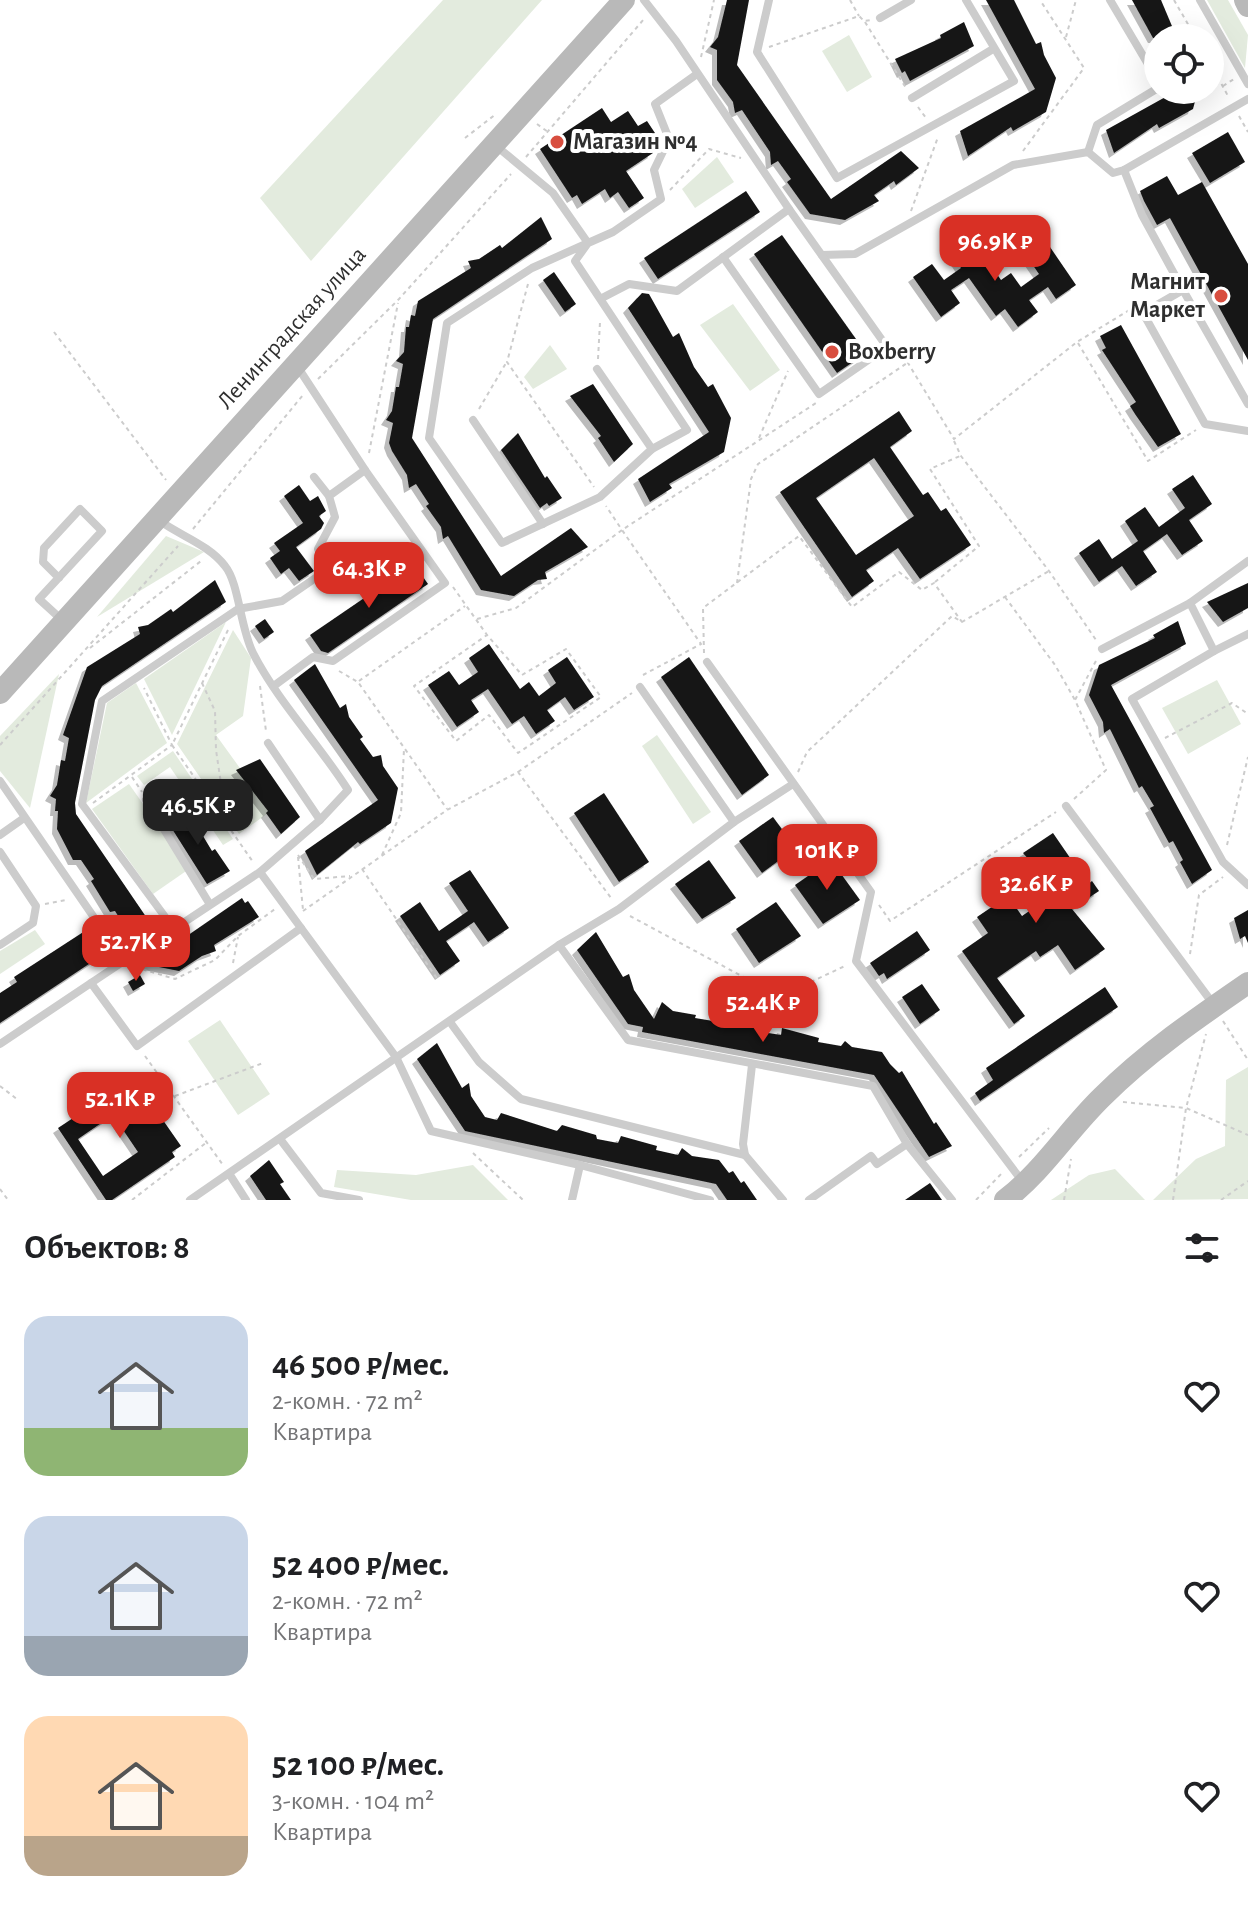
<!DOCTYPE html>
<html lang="ru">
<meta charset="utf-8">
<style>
body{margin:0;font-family:"Alegreya Sans",sans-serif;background:#f6f6f6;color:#202124;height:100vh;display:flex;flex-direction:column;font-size:30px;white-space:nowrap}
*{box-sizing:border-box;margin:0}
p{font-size:26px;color:#757577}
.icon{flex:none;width:44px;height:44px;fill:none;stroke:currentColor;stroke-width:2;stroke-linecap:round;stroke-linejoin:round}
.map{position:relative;height:1200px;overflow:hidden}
.side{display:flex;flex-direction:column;background:#fff;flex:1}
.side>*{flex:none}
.fabs{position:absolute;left:1144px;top:24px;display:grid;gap:16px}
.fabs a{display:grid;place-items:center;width:80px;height:80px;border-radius:50%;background:#fff;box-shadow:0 8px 32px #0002;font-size:40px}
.price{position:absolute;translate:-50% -68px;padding:0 18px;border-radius:16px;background:#d93025;color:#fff;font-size:26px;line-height:52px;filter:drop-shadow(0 2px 4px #0008)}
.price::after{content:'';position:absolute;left:50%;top:48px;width:24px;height:18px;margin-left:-12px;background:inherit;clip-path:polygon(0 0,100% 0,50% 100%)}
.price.selected{background:#222;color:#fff}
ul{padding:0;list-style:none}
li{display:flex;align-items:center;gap:24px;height:200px;padding:0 24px}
li span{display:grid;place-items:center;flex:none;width:224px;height:160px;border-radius:24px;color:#555}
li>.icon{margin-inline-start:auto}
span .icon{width:96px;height:96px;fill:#fffc;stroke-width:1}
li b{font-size:34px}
h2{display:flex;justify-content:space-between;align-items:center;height:96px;padding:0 24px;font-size:34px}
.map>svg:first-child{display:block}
</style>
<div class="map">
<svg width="1248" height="1200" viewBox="0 0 1248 1200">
<defs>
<filter id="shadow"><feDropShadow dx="-5" dy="5" stdDeviation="0" flood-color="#0004"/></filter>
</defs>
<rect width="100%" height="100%" fill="#fff"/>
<g fill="#e3ebde">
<polygon points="443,0 542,0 311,261 260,198"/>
<polygon points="1207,0 1228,0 1248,35 1245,68"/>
<polygon points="849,35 872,77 847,92 822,51"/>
<polygon points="717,157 734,182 695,208 682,189"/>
<polygon points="733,304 780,370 750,391 700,325"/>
<polygon points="550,345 567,369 533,389 524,377"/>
<polygon points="166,536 204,552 97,617"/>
<polygon points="226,622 172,735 144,679"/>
<polygon points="233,630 251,658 243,716 216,735 271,811 239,834 177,744"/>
<polygon points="59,674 30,808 0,771 0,736"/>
<polygon points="1217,680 1241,724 1188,754 1162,708"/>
<polygon points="136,683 167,743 86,803 107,703"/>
<polygon points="657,735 711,812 693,824 642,746"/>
<polygon points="173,751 233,839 223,845 170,767 144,785 137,776"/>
<polygon points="129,784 189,869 153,894 92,809"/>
<polygon points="35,930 45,944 0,974 0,951"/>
<polygon points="220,1020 270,1094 238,1115 188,1041"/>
<polygon points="1248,1067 1248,1199 1153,1200 1196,1159 1225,1146 1226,1080"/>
<polygon points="473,1165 508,1200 411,1200 334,1187 337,1170 416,1175"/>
<polygon points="1115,1169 1145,1200 1051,1200 1089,1175"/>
</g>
<g fill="#161616" fill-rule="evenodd" filter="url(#shadow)">
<polygon points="727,0 749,0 737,65 831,199 901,151 919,168 896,185 894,181 874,195 879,201 845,220 810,214 787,182 791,179 778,161 771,165 770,152 742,110 735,113 733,102 717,80 717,50 710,47 718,37"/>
<polygon points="986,0 1014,0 1036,44 1041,42 1044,55 1056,78 1046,112 1013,131 1011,127 968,156 960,131 1035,89"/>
<polygon points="1132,0 1161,0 1177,38 1153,38"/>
<polygon points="964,22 974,46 910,81 905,71 902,73 895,59 941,38 940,35"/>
<polygon points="1178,90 1198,90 1193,109 1159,128 1157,124 1114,153 1106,130"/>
<polygon points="602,108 611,122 628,111 638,126 647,121 657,136 647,143 653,153 626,171 644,198 629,208 618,192 610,198 605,189 582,204 577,195 572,198 540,149"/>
<polygon points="1228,132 1245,162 1210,183 1192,153"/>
<polygon points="1167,176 1178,195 1202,182 1248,264 1248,360 1170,218 1157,225 1144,201 1140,191"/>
<polygon points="746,191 760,212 658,279 644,258"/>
<polygon points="541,217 552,239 433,319 412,438 501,576 571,528 588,547 545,572 547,579 538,580 514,596 481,590 448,536 443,539 441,527 426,506 429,504 416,484 409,488 407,475 392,451 389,443 393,423 386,420 392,411 396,387 399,387 403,364 396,361 404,352 406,327 409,327 411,315 415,316 418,301 471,268 468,261 479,259 500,245 502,248"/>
<polygon points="782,235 866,353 837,373 754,254"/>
<polygon points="971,237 1001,280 1011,273 1021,287 1039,274 1030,261 1050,247 1076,285 1056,299 1048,287 1029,300 1038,312 1018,327 1005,309 996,316 969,278 951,290 960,303 941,317 913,277 932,264 944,280 961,268 950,251"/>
<polygon points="554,272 576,304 565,312 543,280"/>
<polygon points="642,293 649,294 673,337 679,333 694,367 708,387 713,384 731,418 724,452 669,484 672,488 650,502 638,479 709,432 628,308"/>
<polygon points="1121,325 1181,434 1158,447 1135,414 1130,406 1136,402 1102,350 1106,348 1100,336"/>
<polygon points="593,384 633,444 614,462 598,438 601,436 570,396"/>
<path d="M899,411l13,20 -22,16 33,48 5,-3 13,19 5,-3 25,37 -51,34 -22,-31 -32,22 8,11 -22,16 -72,-105zM874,458l40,58 -58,39 -40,-57z"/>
<polygon points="518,433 545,478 547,476 562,498 549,506 547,503 540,508 501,450"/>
<polygon points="1193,475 1212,504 1189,520 1203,541 1182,555 1167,534 1143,551 1157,572 1136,586 1122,566 1099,582 1079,553 1099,539 1112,559 1138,541 1125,521 1145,507 1159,527 1185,508 1172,489"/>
<polygon points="299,485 310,501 318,496 326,511 319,516 324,523 321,529 296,547 314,571 299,581 289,568 281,574 270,558 280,551 274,543 303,523 284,496"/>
<polygon points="414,564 428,584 328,653 321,651 310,635"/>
<polygon points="215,580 226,602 102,686 95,700 75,803 76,814 168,949 242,898 245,903 248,901 259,917 214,945 216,951 202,956 179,971 149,965 115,911 110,912 91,881 94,879 81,860 73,860 57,829 58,811 55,811 56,799 50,796 57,785 61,760 65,761 69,738 63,735 87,667 140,634 138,627 148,625 171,609 173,612"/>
<polygon points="1248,583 1248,608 1223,622 1207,602"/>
<polygon points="265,619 274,632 264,639 255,626"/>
<polygon points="1178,621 1186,644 1111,685 1212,870 1192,884 1180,862 1183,860 1173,841 1169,843 1150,808 1154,806 1142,786 1139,788 1110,729 1104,733 1103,722 1089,695 1099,665 1155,638 1153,635"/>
<polygon points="489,644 520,689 529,682 539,696 556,683 548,670 567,657 594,697 574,710 565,697 547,710 555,721 536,734 524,716 512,724 488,689 471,700 479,712 457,727 428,685 449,671 459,685 478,672 469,658"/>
<polygon points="689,657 769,775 742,795 661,677"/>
<polygon points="315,664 340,708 346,704 349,717 363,737 360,739 373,757 381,755 383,766 398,788 391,823 360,844 358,842 317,875 305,851 378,800 294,680"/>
<polygon points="260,759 300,817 281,834 266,813 268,811 236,770"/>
<polygon points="604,793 649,862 619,882 574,813"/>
<polygon points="185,806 212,851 215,849 230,871 207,884 169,824 176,819 173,814"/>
<polygon points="773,817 796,848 762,873 739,841"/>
<polygon points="1053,833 1088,884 1092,881 1099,891 1072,909 1105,949 1075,970 1058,945 1040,957 1036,951 997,978 1025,1016 1014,1024 962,951 988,933 977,917 1008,896 1022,916 1057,892 1023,853"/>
<polygon points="709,860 736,898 702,919 675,884"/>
<polygon points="831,860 860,900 823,924 795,885"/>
<polygon points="470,870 509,928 488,942 474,922 446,941 460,961 440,975 400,916 420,902 439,931 468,911 449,883"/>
<polygon points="776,902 801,936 759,963 736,929"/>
<polygon points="1248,910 1248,943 1245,936 1240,939 1234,918"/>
<polygon points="91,927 104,954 0,1023 0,993 17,982 14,977"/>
<polygon points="917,931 930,950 887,979 884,973 879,976 870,963"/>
<polygon points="596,932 623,977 629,974 634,990 654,1019 662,1002 673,1011 696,1015 695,1018 719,1022 723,1016 732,1023 757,1027 756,1031 781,1035 782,1028 819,1038 818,1042 841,1046 845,1041 852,1047 882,1052 890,1064 899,1073 902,1071 934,1124 936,1122 952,1146 929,1157 874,1075 642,1032 643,1027 628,1024 577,950"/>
<polygon points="140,975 145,984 133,991 128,982"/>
<polygon points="922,984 940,1010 920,1024 902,997"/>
<polygon points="1105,987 1118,1007 980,1101 975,1093 993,1080 986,1068"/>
<polygon points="437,1043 462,1088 469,1083 471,1096 485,1117 497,1120 501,1113 557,1131 562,1125 596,1135 597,1139 618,1143 621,1136 657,1146 656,1150 678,1155 682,1148 692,1156 719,1160 729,1173 733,1171 741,1183 744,1181 757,1200 727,1200 716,1184 465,1131 417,1059"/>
<path d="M135,1080l46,66 -9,6 3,5 -63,43h-6l-48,-72 59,-39zM113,1115l25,37 -35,24 -25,-37z"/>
<polygon points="269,1160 284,1182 280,1184 291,1200 266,1200 250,1176"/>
<polygon points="930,1183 942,1200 905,1200"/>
</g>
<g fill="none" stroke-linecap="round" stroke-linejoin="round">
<g stroke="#ccc" stroke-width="2" stroke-dasharray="4 4" stroke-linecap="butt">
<polyline points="850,0 859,16"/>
<polyline points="1174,0 1196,38"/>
<polyline points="865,22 906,88"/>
<polyline points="1066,37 1076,0"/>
<polyline points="769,47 859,16 864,21 871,20"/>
<polyline points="701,57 714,0"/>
<polyline points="1210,63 1228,96"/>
<polyline points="1223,86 1234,79"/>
<polyline points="918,107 926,118"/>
<polyline points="1239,116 1248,132"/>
<polyline points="537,124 548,132"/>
<polyline points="465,138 496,114"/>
<polyline points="1023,151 1084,68 1040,0"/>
<polyline points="526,157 644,19"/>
<polyline points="670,190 709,149 741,158"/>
<polyline points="911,211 938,137"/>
<polyline points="528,284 507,362 594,487"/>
<polyline points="54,332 166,480"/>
<polyline points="1078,343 1148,461 1196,430"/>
<polyline points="895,352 908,363 954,439 1077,342 1136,306"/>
<polyline points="598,359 600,322"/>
<polyline points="318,379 399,299 511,174"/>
<polyline points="479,409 506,363"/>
<polyline points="759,438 788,371"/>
<polyline points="954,441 961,456 1049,571 1096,640"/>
<polyline points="369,453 398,303"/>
<polyline points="193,529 303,395"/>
<polyline points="935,582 979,546 930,469 960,456"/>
<polyline points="737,583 751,479 758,464 907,363"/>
<polyline points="453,587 487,635 522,675 566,649 601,697 518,753 489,715 456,741 414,686 487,635"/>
<polyline points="1005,597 1055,665 1075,700"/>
<polyline points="477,619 516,608 622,530 606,506"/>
<polyline points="228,630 172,745 253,862"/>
<polyline points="90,648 201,561"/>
<polyline points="704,653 703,608 799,536 852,607 899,572 922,590 934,583 962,622"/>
<polyline points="339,671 358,682 447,809"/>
<polyline points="643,675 701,644 622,530 816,403"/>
<polyline points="359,681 465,606"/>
<polyline points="202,683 215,711 216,750 227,824"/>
<polyline points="260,686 266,731"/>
<polyline points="1165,738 1232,703 1248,714"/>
<polyline points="0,745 178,546"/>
<polyline points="518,772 632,693"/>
<polyline points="798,772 807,752 952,616 962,622 1049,571"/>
<polyline points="132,777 142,792"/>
<polyline points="1074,799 1106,770 1075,700 1097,659"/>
<polyline points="93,803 172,745 144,688"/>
<polyline points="1227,845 1248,757"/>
<polyline points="298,855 314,879 350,876"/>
<polyline points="382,855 401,813 404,749"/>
<polyline points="298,857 303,910"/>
<polyline points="362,869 438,980"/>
<polyline points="45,904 66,900"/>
<polyline points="879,905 890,921 1056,812"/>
<polyline points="303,911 447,810 518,772 611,898"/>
<polyline points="630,916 764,988 800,987 845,966"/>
<polyline points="1190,954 1199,895 1223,877"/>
<polyline points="233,963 238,937"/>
<polyline points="135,967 175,979 215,960 238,936 275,909"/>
<polyline points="1223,1021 1248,1060"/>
<polyline points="145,1056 223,1165"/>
<polyline points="0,1086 18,1100"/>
<polyline points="175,1096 263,1063"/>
<polyline points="1123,1102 1186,1108 1248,1135"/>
<polyline points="473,1153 523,1200"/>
<polyline points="1019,1157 1049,1128"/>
<polyline points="0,1189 8,1200"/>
<polyline points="132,1200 207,1142"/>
<polyline points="976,1200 1003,1172"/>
<polyline points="1064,1200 1071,1159"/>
<polyline points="1173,1200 1186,1108 1206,1034"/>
<polyline points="1221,1200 1248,1181"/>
</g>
<g stroke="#ccc" stroke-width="8">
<polyline points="769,0 757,52 837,178 1014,81 966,0"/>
<polyline points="1110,0 1158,81"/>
<polyline points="1200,0 1248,84"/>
<polyline points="880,18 911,0"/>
<polyline points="912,98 993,49"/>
<polyline points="495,145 553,193 588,243 532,268 447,323 429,438 502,543 600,497 652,449 687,430 575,261 588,243 613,232 661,199 654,170 669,139 655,104 697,74"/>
<polyline points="1088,152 1097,125 1158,88"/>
<polyline points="1124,170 1142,215 1183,290 1143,313 1205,424 1248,431"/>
<polyline points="822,255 855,254 1013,165 1088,152 1113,173 1124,170 1248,99"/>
<polyline points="723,257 819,394 887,347 789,209"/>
<polyline points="1183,290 1248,404"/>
<polyline points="602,298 629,284 677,291 789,209 676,41 644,0"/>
<polyline points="297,366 365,470 329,496 335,517 318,549 330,568 282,601 238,609 102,701 82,804 174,929 260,872 320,820"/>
<polyline points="597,369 652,449"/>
<polyline points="473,420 543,524"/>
<polyline points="314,477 329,496"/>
<path d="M160,521c21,15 49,24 65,45 14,17 15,61 28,87 25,49 66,91 95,137l-28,30 -52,-77"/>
<polyline points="1248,561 1190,603 1214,651 1132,699 1223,862 1248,885"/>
<polyline points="59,578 43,562 44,548 80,509 102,531 39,599 62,620"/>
<polyline points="1102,649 1190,603"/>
<polyline points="1214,651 1248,634"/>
<polyline points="707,662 871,892 856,961 1022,1181"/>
<polyline points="275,685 313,657 333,661 445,583 365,470"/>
<polyline points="0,781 124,961 91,983 137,1046 301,928 260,872"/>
<polyline points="146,800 209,903"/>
<polyline points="1066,806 1214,1005"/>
<polyline points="734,822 793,784"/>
<polyline points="0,835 24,818"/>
<polyline points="0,852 36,906 33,923 0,945"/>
<polyline points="301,928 396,1057 431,1131 580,1165 572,1200"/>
<polyline points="559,945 628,1040 873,1086 907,1144 952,1200"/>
<polyline points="450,1022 479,1062 521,1099 745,1155 783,1200"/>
<polyline points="0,1044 91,983"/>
<polyline points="280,1139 321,1193 359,1200"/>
<polyline points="745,1155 743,1144 752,1065"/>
<polyline points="580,1165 710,1200"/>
<polyline points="230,1175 246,1200"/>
<polyline points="190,1200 559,945 619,909 734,822 640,687"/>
<polyline points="809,1200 871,1156 877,1164 907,1144"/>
</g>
<g stroke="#b9b9b9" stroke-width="22">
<polyline points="1245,0 1248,6"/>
<polyline points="0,693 624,0"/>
<path d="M1005,1200c38,-29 63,-70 97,-103 44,-44 95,-79 146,-114"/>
</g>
</g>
<g fill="#d84e3f" stroke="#fff" stroke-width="3">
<circle cx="557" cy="142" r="8"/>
<circle cx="1221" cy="296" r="8"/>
<circle cx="832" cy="352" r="8"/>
</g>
<g text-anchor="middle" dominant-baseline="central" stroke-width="8" stroke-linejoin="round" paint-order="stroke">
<g font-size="24" font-weight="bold" fill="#2f2f2f" stroke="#fff" text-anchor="start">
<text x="573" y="142">Магазин №4</text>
<text x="1205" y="282" text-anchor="end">Магнит<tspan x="1205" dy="28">Маркет</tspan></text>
<text x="848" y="352">Boxberry</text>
</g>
<g font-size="24" fill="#2f2f2f" stroke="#fff">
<text transform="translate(292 328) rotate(-48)">Ленинградская улица</text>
</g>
</g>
</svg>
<div class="fabs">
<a><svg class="icon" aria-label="locate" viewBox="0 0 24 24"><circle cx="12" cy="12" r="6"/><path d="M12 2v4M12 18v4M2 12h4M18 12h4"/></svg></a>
</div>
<b class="price" style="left:995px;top:283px">96.9K ₽</b>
<b class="price" style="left:369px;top:610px">64.3K ₽</b>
<b class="price selected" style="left:198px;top:847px">46.5K ₽</b>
<b class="price" style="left:827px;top:892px">101K ₽</b>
<b class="price" style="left:1036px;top:925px">32.6K ₽</b>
<b class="price" style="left:136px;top:983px">52.7K ₽</b>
<b class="price" style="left:763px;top:1044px">52.4K ₽</b>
<b class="price" style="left:120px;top:1140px">52.1K ₽</b>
</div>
<section class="side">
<h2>Объектов: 8<svg class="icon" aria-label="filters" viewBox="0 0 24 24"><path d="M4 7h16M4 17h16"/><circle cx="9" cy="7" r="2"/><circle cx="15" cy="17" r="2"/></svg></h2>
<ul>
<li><span style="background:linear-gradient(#c9d6e8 70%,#8fb573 0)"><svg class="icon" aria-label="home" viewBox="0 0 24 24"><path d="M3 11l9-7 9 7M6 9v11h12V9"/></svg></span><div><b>46 500 ₽/мес.</b><p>2-комн. · 72 m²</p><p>Квартира</p></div><svg class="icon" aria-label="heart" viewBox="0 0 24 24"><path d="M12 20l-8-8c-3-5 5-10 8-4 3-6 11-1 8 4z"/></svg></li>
<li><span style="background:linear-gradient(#c9d6e8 75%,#9aa5b1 0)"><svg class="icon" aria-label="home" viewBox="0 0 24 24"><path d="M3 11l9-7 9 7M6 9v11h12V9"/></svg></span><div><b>52 400 ₽/мес.</b><p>2-комн. · 72 m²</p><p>Квартира</p></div><svg class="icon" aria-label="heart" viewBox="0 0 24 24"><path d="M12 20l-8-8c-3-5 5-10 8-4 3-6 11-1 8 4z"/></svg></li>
<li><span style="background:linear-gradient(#ffd9b3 75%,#b9a48a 0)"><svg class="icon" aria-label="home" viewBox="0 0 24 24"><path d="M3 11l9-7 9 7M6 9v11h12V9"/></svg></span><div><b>52 100 ₽/мес.</b><p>3-комн. · 104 m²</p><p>Квартира</p></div><svg class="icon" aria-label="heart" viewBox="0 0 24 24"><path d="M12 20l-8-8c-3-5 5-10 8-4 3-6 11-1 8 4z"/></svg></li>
</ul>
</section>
